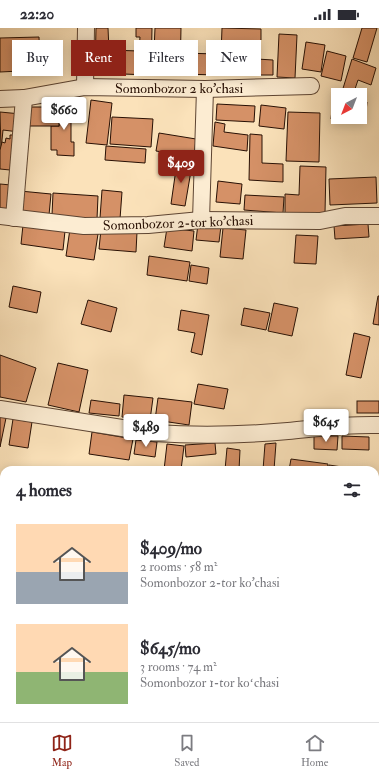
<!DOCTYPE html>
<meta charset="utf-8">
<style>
body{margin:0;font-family:"IM FELL Double Pica",serif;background:#f2f2f3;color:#2b2b33;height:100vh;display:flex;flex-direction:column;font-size:15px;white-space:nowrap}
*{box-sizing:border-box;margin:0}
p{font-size:13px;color:#7c7c81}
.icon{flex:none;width:22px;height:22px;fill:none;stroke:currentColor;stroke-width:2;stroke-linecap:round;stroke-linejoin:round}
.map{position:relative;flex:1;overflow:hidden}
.details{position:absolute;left:0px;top:438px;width:379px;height:256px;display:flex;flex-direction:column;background:#fff;border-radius:12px 12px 0 0;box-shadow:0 2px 10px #0003}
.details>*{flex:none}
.banner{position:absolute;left:12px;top:12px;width:355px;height:36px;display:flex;gap:8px}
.needle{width:26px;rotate:222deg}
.buttons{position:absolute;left:331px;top:60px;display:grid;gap:8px}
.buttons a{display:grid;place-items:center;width:36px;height:36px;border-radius:0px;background:#fff;box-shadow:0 2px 10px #0003;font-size:20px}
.price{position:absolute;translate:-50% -34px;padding:0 9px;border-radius:4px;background:#fff;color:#222;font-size:13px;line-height:26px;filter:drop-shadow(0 1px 2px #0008)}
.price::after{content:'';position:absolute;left:50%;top:24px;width:12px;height:9px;margin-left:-6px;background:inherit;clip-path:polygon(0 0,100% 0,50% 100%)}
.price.active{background:#8f2418;color:#fff}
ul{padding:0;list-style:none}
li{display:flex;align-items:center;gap:12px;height:100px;padding:0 16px}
li span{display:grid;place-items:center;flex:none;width:112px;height:80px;border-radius:0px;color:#555}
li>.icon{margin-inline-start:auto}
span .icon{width:48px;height:48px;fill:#fffc;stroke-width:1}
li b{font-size:17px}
h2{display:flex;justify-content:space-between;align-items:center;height:48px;padding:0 16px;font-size:17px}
.tag{padding:0 14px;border-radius:0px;background:#fff;box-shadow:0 2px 10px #0003;font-size:14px;line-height:36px}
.tag.active{background:#8f2418;color:#fff}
.status{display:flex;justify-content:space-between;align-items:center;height:28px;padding:0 20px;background:#fff;direction:ltr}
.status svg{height:11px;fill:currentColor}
.tab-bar{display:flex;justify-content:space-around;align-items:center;height:56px;border-top:1px solid #e1e1e2;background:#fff;font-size:11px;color:#7c7c81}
.tab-bar a{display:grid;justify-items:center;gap:2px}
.tab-bar .active{color:#8f2418}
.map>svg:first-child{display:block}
</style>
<div class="status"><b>22:20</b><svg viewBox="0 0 49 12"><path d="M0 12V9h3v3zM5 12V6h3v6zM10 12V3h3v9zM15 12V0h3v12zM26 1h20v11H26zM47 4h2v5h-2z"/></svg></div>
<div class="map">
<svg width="379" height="694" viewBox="0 0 379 694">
<rect width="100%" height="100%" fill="#fbe2ba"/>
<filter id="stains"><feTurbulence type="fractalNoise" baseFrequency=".005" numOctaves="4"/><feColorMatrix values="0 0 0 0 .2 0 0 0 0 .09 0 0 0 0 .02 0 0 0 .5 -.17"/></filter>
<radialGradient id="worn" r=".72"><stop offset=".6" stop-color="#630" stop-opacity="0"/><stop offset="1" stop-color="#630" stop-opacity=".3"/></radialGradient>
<g fill="#d59167" stroke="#281004">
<polygon points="96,0 108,0 109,22 139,23 140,9 136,9 136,0 152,0 151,47 95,45"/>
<polygon points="155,0 181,0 180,47 153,46"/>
<polygon points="222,0 261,1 261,12 257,15 257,31 273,32 273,47 243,47 243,27 221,26"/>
<polygon points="362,0 377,0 367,34 353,30"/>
<polygon points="279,6 297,7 295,50 277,49"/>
<polygon points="39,9 40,42 0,44 0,10"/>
<polygon points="306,14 325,17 321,44 302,41"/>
<polygon points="327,23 346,28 341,53 321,48"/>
<polygon points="182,25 217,26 217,47 181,46"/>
<polygon points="219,29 241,30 241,47 219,47"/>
<polygon points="352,31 376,40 371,57 358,52 353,67 341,67"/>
<polygon points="91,72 112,75 107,117 86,115"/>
<polygon points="333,72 338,72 338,89 360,89 360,74 367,74 365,94 331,91"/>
<polygon points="59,76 75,76 75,90 71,90 71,114 74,114 74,128 57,127 57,122 51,122 51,98 59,98"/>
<polygon points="217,76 255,78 254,94 216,92"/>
<polygon points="261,77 286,80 284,101 259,98"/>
<rect x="25" y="79" width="34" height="19"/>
<polygon points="0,84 21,86 19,104 3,102 1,122"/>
<polygon points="288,84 320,85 319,134 286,133"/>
<polygon points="112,89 153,91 151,119 110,116"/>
<polygon points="215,94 225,96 224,104 248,107 247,123 213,118"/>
<polygon points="159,105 196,111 194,129 156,123"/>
<polygon points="250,106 262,107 262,135 283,136 283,154 249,152"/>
<polygon points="10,107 19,107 9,154 10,142 0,141 0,122 2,114 5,115 6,110 10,111"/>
<polygon points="106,118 146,121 145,135 105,132"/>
<polygon points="177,134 192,137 185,178 171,176"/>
<polygon points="300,138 326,139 325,185 285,185 285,166 299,167"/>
<polygon points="376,149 377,175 330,177 329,151"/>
<polygon points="218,153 242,156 240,176 216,174"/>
<polygon points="0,156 11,157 9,182 0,181"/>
<polygon points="102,162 122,164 120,191 100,190"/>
<polygon points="20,163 51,166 49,187 18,184"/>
<polygon points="53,165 98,168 97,191 52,187"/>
<polygon points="245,167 284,169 283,185 244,182"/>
<polygon points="198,196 221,198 219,214 196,212"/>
<polygon points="368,196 369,209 335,211 334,198"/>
<polygon points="23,197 65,203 63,222 21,216"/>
<polygon points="167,200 194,203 192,223 164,219"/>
<polygon points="223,200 246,202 243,231 220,229"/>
<polygon points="70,201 98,206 94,232 66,228"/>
<polygon points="101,201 137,204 136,224 99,221"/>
<polygon points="296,207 318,208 316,236 294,235"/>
<polygon points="149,228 190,234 187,253 147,247"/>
<polygon points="191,237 209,240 207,256 189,253"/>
<polygon points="13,258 41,264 37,285 9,279"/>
<polygon points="378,268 379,268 379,297 373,296"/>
<polygon points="88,272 117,280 111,304 81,296"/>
<polygon points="274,275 298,280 292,308 268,303"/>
<polygon points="244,280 270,285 266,302 241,297"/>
<polygon points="181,282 209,287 202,327 191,324 195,305 178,302"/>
<polygon points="354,305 370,309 361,350 346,347"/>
<polygon points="0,327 36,340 26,374 0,369"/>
<polygon points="58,335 88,342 79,384 48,377"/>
<polygon points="198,356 228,361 224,381 194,376"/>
<polygon points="124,367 153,370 150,392 122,389"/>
<polygon points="158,370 192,374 189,397 155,392"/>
<polygon points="91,372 120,376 119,388 89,385"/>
<rect x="357" y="373" width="22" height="12"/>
<polygon points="0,389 6,390 0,419"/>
<polygon points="13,391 32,394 28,420 9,417"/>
<polygon points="92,404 133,411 129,432 89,426"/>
<polygon points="314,408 338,408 337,422 314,421"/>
<polygon points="342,408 369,409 369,422 342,421"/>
<polygon points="136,412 157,414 155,429 134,426"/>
<polygon points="215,415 216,426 186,429 185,417"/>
<polygon points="276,415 274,442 263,442 265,416"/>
<polygon points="167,416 184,418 181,442 164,442"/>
<polygon points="227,420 240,422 239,442 225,442"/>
<polygon points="291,431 328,436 327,442 289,442"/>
<polygon points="329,437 362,442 328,442"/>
<polygon points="4,503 4,535 0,536 0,504"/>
<polygon points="0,564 4,585 4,643 0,644"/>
<polygon points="83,690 368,690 368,694 81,694"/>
</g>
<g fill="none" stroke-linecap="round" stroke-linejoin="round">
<defs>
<g id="minor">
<polyline points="85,59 86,0"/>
<polyline points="0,71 24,70 85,59 205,61 311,58"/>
<polyline points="0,188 84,198 148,197 201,192 320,193 345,188 379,188"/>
<polyline points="14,190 24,70"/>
<polyline points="201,192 205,61"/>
<path d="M0,381l154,24c44,3 90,2 134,-2 31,-3 60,-7 91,-6"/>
</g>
</defs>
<use href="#minor" stroke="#5d4432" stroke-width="18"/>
<use href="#minor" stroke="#fcecd2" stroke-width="16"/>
</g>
<g text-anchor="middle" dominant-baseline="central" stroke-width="3" stroke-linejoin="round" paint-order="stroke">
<g font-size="14" fill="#281004" stroke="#fcecd2">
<text x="179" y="60">Somonbozor 2 ko'chasi</text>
<text transform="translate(178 195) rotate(-2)">Somonbozor 2-tor ko'chasi</text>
</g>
</g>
<rect width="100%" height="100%" filter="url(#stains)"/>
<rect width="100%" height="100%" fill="url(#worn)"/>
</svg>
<div class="buttons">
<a><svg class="needle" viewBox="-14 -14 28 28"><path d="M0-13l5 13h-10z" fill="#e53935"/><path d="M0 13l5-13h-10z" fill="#7c7c81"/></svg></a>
</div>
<b class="price" style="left:64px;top:103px">$660</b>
<b class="price active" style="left:181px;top:156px">$409</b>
<b class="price" style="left:326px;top:415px">$645</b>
<b class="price" style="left:146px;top:420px">$489</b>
<div class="banner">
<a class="tag">Buy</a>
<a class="tag active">Rent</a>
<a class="tag">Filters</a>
<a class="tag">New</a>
</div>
<section class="details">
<h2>4 homes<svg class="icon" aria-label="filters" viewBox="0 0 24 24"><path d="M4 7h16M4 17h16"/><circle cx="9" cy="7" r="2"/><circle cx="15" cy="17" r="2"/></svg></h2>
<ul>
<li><span style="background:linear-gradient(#ffd9b3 60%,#9aa5b1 0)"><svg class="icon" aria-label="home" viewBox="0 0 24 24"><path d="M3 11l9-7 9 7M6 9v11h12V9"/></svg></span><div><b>$409/mo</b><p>2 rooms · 58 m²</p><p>Somonbozor 2-tor ko'chasi</p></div></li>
<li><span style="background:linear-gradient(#ffd9b3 60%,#8fb573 0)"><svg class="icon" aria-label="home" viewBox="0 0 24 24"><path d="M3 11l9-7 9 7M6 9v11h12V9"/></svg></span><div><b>$645/mo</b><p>3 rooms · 74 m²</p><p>Somonbozor 1-tor koʻchasi</p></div></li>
</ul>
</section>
</div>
<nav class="tab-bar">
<a class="active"><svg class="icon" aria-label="map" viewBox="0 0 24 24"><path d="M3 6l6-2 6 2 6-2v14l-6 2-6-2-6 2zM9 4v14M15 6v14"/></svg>Map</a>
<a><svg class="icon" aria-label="saved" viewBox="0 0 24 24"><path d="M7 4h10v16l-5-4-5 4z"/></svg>Saved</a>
<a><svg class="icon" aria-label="home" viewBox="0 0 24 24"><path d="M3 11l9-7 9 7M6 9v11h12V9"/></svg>Home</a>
</nav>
